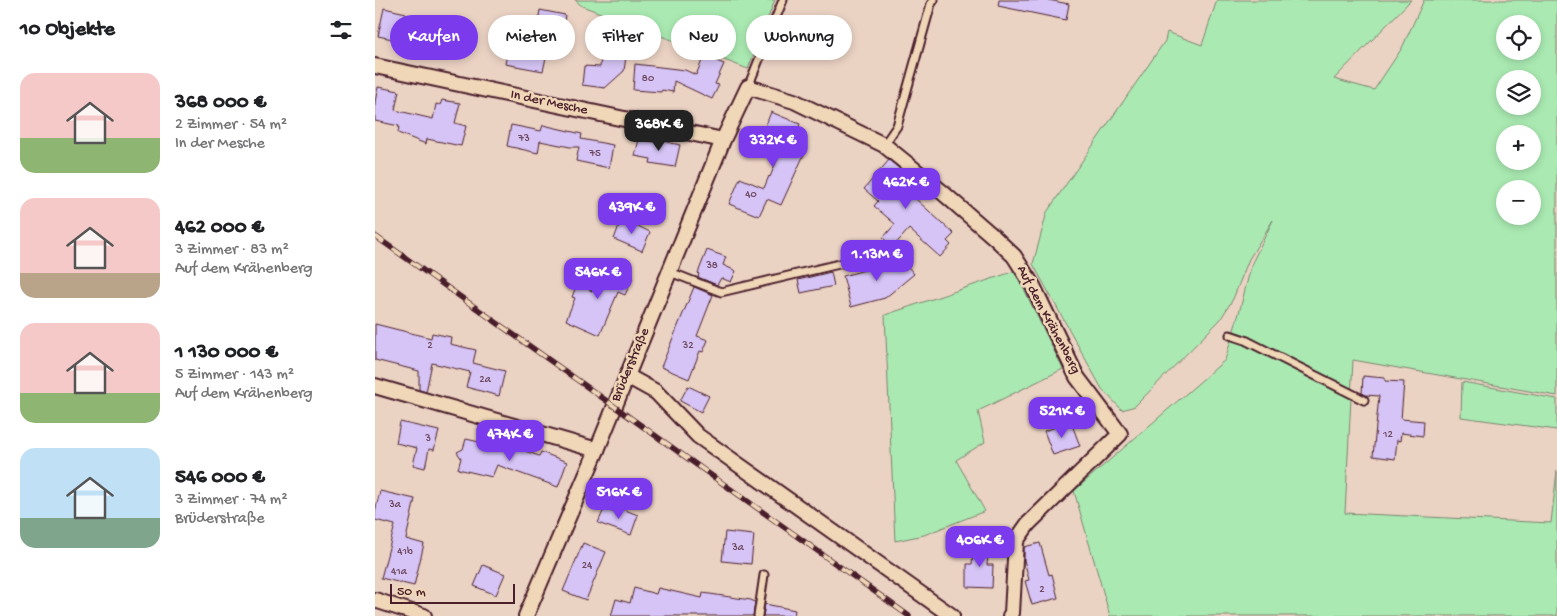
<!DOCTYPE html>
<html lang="de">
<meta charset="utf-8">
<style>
body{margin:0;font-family:"Gochi Hand",sans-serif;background:#f2f2f2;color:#202124;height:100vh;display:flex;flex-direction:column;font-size:19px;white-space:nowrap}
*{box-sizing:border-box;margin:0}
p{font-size:16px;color:#757577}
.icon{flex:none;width:28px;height:28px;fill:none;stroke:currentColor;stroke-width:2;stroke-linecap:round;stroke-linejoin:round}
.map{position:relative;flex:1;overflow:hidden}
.side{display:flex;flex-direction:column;background:#fff;width:375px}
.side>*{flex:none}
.banner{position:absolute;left:15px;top:15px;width:475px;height:45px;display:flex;gap:10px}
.tools{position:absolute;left:1121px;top:15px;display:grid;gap:10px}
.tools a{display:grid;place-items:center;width:45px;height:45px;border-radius:50%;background:#fff;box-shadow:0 2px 8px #0003;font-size:25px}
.scale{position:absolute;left:15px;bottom:12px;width:125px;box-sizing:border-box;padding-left:5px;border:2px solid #4a1f2b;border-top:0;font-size:14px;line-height:18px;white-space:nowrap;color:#4a1f2b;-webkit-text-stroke:4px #f0d7b8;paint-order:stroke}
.price{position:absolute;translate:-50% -42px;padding:0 11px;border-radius:10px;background:#7c3aed;color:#fff;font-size:16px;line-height:32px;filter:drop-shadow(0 1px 2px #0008)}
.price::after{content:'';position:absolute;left:50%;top:30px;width:15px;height:11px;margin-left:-8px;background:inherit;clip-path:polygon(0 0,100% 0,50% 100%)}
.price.active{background:#222;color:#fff}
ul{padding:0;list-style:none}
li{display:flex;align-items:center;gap:15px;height:125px;padding:0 20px}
li span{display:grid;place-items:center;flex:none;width:140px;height:100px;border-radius:15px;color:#555}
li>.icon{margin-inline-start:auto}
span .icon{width:60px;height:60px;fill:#fffc;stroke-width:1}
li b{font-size:21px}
h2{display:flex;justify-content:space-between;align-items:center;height:60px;padding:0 20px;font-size:21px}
.pill{padding:0 18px;border-radius:22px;background:#fff;box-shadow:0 2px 8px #0003;font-size:18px;line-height:45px}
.pill.active{background:#7c3aed;color:#fff}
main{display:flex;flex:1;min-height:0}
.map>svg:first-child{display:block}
</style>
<main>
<section class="side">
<h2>10 Objekte<svg class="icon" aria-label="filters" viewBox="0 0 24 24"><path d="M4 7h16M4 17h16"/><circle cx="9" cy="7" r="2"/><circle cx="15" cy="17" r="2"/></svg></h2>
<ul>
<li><span style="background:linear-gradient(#f6c9c9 65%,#8fb573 0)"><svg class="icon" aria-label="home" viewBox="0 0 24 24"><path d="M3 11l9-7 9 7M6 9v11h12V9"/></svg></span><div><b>368 000 €</b><p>2 Zimmer · 54 m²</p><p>In der Mesche</p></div></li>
<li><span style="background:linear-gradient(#f6c9c9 75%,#b9a48a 0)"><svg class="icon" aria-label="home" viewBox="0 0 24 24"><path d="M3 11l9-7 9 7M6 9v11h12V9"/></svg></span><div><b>462 000 €</b><p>3 Zimmer · 83 m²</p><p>Auf dem Krähenberg</p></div></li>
<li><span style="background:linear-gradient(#f6c9c9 70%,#8fb573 0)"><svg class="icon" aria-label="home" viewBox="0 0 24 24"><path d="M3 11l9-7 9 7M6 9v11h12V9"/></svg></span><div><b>1 130 000 €</b><p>5 Zimmer · 143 m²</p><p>Auf dem Krähenberg</p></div></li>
<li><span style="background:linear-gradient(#bfe0f5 70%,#7fa58c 0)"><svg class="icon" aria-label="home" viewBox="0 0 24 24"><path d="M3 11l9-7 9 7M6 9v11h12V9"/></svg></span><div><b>546 000 €</b><p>3 Zimmer · 74 m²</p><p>Brüderstraße</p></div></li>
</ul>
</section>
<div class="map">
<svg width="1182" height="616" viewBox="0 0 1182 616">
<rect width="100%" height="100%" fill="#ebd3c4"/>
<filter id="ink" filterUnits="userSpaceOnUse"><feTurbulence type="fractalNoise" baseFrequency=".02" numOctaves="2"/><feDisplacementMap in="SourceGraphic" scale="10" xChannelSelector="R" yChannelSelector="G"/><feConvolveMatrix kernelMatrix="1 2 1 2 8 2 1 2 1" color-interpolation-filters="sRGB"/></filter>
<g filter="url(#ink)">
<g fill="#aaeab2" stroke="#7a846e" fill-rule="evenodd">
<polygon points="200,0 400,0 373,69 207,6"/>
<path d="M842,0h194l-77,79 40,11 28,-42 22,-48h133v396l-204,-36 -8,153 206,10 6,-52v145h-447l-36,-125 151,-131 14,-47 13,-50 21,-43 -24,39 -16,40 -13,21 -85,86 -13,4 -20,-21 -69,-125 14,-52 118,-171 2,-9 35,13zM1130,24h28v27h-28zM1130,79h28v27h-28zM1130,134h28v27h-28zM1130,189h28v27h-28z"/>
<polygon points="640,271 688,369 603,411 610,442 581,460 610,511 549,535 520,541 510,315"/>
<polygon points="1087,382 1182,399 1182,430 1086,417"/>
</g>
<g fill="#d5c4f5" stroke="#4a1f2b">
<polygon points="624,0 673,0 694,4 691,20 623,6"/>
<polygon points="9,8 31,13 31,15 70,24 65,49 3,36"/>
<polygon points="165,10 190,15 187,33 177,31 168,71 130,64 137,30 161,34"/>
<polygon points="227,48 244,49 243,56 251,56 249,71 230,88 207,85 209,66 225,67"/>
<polygon points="329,56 349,64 340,84 344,85 337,99 299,81 298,92 287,90 286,92 258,90 260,64 310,70 321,75"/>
<polygon points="3,87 24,91 20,110 58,119 61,104 65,105 67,100 85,103 80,123 91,126 86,146 52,139 51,144 23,133 24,126 0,121 0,102"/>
<polygon points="396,112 425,124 418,142 432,148 406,205 392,199 384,216 354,204 365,178 389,188 394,176 395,177 407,148 385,139"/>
<polygon points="136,125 166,131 168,125 207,134 206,139 238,145 234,168 201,161 204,147 195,147 165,141 163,153 132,146"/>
<polygon points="264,139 279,142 280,139 305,145 300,167 275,163 276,159 260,156"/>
<polygon points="514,160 537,179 529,188 579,234 572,241 576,245 565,257 534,229 518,247 508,238 520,224 499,206 503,201 489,189"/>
<polygon points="247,218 275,232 267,251 239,239"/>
<polygon points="332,250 351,257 348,265 361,271 356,282 346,278 342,285 323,277 324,274 323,273"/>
<polygon points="522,253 539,274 510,298 476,307 468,276 508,265"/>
<polygon points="228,264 258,277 250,295 243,292 225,335 191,320 200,298 197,297 202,284 217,291"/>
<polygon points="456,272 459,286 426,293 423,280"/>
<polygon points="319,287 338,295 322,336 333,340 328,352 325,351 314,379 286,367"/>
<polygon points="0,324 56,338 57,333 76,337 75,344 101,350 98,363 130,371 124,396 91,387 95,372 57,363 51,392 44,390 44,371 0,360"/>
<polygon points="988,376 1010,378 1010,381 1029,382 1026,419 1049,421 1048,436 1026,433 1025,441 1022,440 1020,459 998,456 1004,396 991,395 987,393"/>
<polygon points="313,386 334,396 326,412 305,401"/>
<polygon points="25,422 64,431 59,450 54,449 50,468 38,465 42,448 21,443"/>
<polygon points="696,422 705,446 678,455 669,431"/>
<polygon points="91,439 135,449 136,446 164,456 166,452 192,462 183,487 122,465 117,477 83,469 86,458 82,452 88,449"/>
<polygon points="5,491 40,499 31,539 49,544 39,586 6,578 20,525 0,520 0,512"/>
<polygon points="240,506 263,515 256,535 223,523 229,509 238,512"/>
<polygon points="350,532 379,535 376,564 347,561"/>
<polygon points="599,542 614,544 612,565 618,565 617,588 592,587 592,564 597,564"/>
<polygon points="208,543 231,552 211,600 188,591"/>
<polygon points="665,543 674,575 677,574 683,598 657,605 650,581 654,580 649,560 649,547"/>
<polygon points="108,565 130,574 121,595 99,586"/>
<polygon points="259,588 281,594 283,588 327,598 328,593 376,600 380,602 378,616 236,616 241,599 255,603"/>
<polygon points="390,604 420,610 419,616 388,616"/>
</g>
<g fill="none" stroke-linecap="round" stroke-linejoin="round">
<defs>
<g id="service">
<polyline points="373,87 408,0"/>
<polyline points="509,145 522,126 556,4 559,0"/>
<polyline points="295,272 346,292 477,261"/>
<polyline points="855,335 870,340 989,400"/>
<polyline points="383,616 389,575"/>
</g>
<g id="minor">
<polyline points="0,66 348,140"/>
<polyline points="252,376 281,392 323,436 577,616"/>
<polyline points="0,386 222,450"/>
<polyline points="0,600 49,616"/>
<polyline points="151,616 222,450 348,140 373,87 419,101 509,145 567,192 620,238 639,256 658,286 702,377 745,434 653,524 641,541 637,613 635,616"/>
</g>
</defs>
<use href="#service" stroke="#4a1f2b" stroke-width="11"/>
<use href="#minor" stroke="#4a1f2b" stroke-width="18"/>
<use href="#service" stroke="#f0d7b8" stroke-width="7"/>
<use href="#minor" stroke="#f0d7b8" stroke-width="14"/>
<defs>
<polyline id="rail" points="0,236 534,616"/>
</defs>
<use href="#rail" stroke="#4a1f2b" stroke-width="5.5"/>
<use href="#rail" stroke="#f0d7b8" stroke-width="4" stroke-dasharray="11" stroke-linecap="butt"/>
</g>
</g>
<g text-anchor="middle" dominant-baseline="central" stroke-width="5" stroke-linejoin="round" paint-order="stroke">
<g font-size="11" fill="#6d485e">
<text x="273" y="79">80</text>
<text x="149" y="139">73</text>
<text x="220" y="154">75</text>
<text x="376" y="195">40</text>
<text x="337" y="266">38</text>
<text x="55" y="346">2</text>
<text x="313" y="346">32</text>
<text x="110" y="380">2a</text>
<text x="1013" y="435">12</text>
<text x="53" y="439">3</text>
<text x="20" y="505">3a</text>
<text x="363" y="548">3a</text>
<text x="30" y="552">41b</text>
<text x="212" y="566">24</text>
<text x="24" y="572">41a</text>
<text x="667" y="590">2</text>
</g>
<g font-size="14" fill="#4a1f2b" stroke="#f0d7b8">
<text transform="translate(174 103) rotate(12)">In der Mesche</text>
<text transform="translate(673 320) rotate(62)">Auf dem Krähenberg</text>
<text transform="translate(256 365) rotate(-67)">Brüderstraße</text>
</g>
</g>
</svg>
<div class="tools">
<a><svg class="icon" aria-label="locate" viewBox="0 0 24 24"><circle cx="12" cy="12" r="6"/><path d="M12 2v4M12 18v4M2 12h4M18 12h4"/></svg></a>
<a><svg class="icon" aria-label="layers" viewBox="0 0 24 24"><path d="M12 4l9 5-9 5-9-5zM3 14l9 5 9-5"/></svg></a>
<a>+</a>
<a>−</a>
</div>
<div class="scale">50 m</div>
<b class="price active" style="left:284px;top:152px">368K €</b>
<b class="price" style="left:398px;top:168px">332K €</b>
<b class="price" style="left:531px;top:210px">462K €</b>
<b class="price" style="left:257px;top:235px">439K €</b>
<b class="price" style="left:502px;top:282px">1.13M €</b>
<b class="price" style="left:223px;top:300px">546K €</b>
<b class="price" style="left:687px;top:439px">521K €</b>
<b class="price" style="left:135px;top:462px">474K €</b>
<b class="price" style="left:244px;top:520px">516K €</b>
<b class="price" style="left:605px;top:568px">406K €</b>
<div class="banner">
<a class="pill active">Kaufen</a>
<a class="pill">Mieten</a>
<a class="pill">Filter</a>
<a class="pill">Neu</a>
<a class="pill">Wohnung</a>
</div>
</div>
</main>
